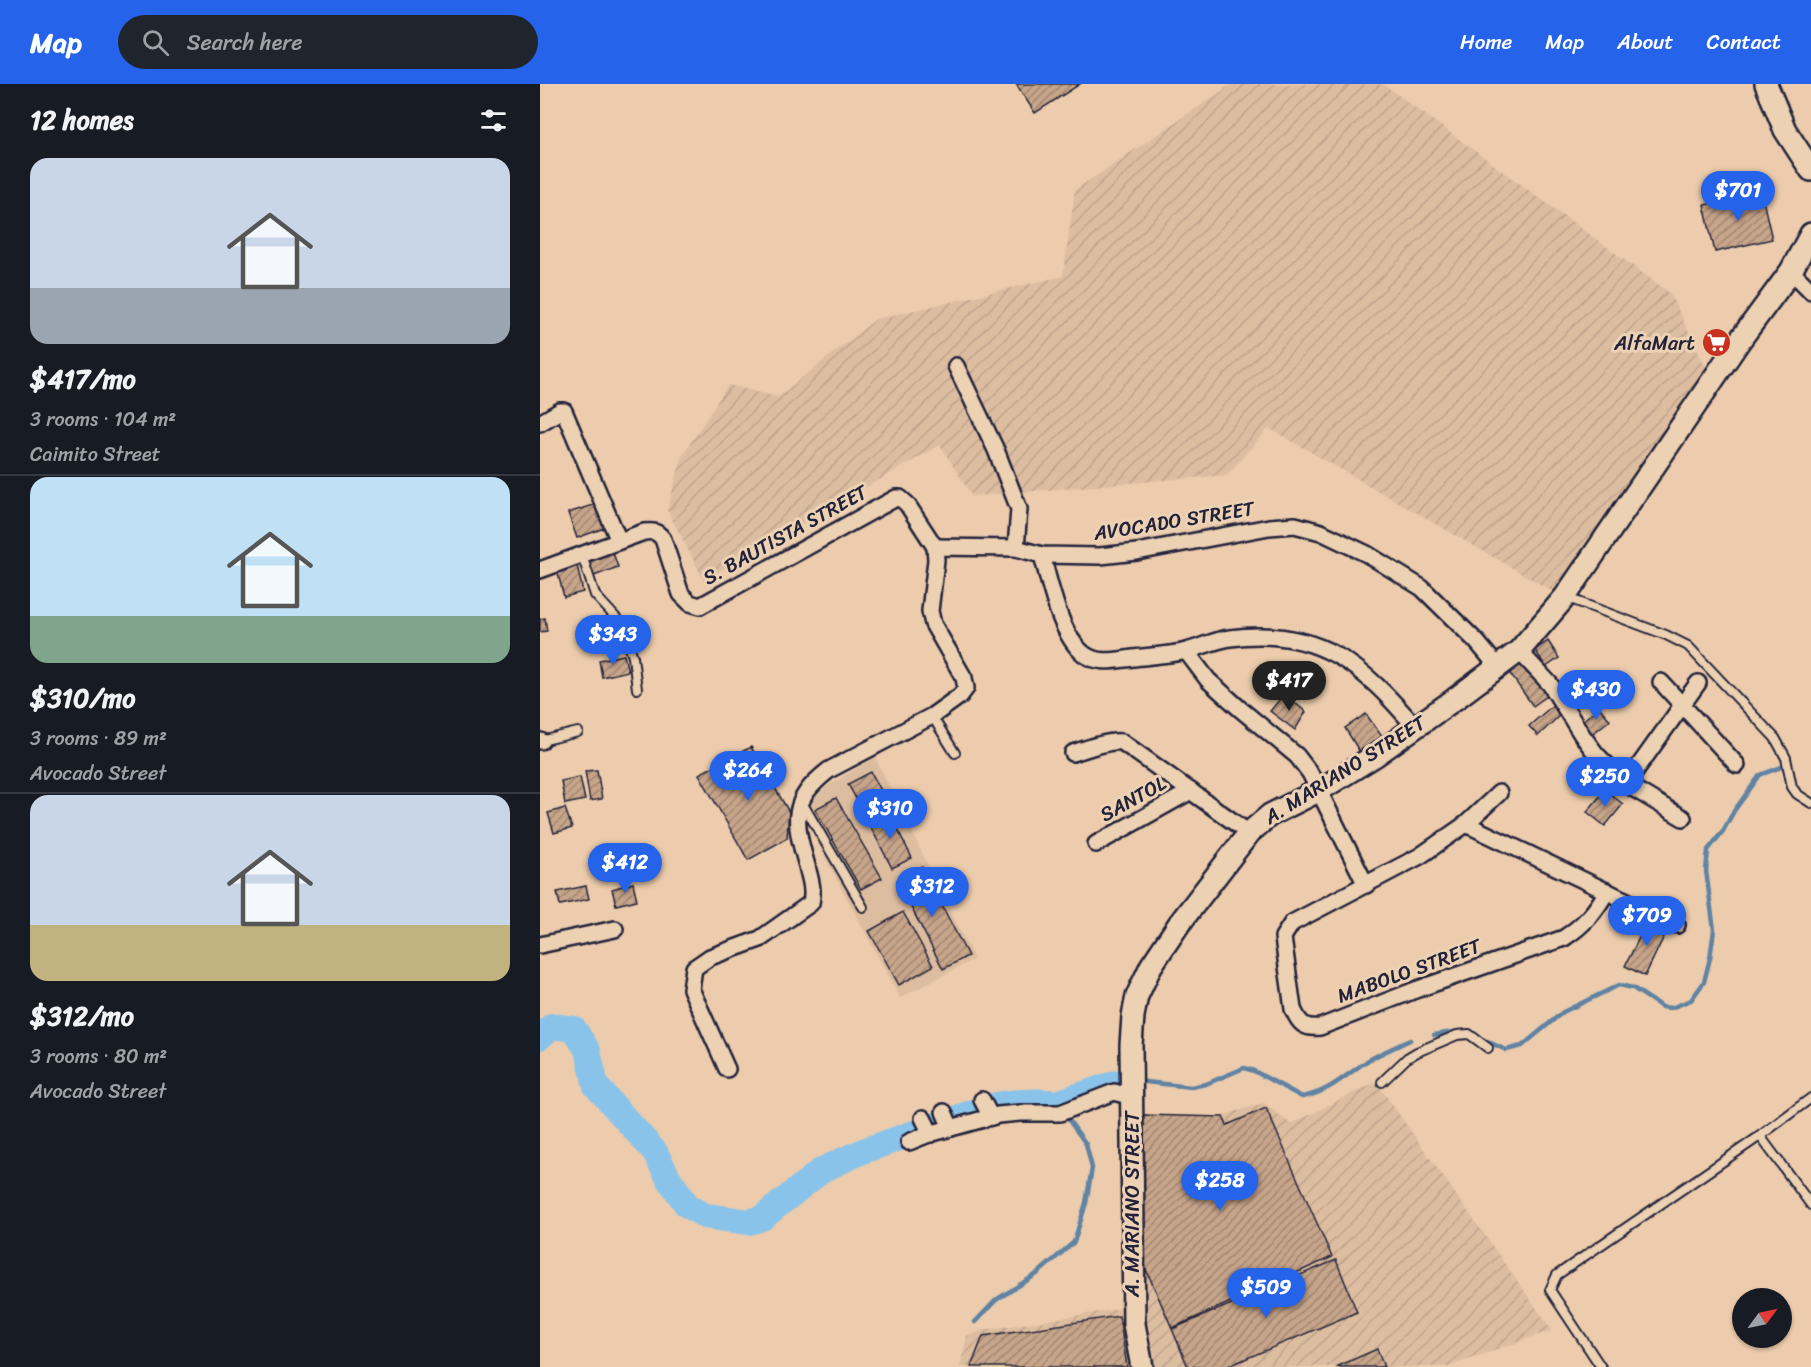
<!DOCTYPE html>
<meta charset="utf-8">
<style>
body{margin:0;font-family:Sriracha,sans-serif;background:#20242c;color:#f1f3f6;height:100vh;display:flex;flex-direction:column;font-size:22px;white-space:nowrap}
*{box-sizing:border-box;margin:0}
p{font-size:20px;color:#9ea1a6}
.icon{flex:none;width:33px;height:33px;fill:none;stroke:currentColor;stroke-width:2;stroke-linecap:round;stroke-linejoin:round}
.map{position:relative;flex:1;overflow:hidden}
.side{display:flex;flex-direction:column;background:#171b24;width:540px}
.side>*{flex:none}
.needle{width:39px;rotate:57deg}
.fabs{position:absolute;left:1192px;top:1204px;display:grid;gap:12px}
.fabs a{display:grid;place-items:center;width:60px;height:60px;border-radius:50%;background:#171b24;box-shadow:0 2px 4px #0004;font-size:30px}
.price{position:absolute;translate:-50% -51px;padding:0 14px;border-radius:21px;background:#2563eb;color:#fff;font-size:20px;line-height:39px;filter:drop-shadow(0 2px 3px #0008)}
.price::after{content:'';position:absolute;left:50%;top:36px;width:18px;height:14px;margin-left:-9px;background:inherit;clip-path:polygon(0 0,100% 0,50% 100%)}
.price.on{background:#222;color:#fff}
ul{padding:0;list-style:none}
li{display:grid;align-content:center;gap:12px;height:318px;padding:0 30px}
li+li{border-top:2px solid #363941}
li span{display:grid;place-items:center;height:186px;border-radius:18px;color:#555}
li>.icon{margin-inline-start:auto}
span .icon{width:108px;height:108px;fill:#fffc;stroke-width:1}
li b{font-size:26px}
h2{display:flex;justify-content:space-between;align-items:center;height:72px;padding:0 30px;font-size:26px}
header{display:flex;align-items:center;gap:36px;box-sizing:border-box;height:84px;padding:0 30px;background:#2563eb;color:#fff}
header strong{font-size:28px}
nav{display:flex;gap:33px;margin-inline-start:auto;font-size:21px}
.search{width:420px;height:54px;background:#20242c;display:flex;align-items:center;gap:15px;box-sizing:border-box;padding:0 21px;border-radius:33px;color:#9ea1a6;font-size:22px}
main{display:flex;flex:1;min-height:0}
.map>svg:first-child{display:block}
</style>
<header>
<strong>Map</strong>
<div class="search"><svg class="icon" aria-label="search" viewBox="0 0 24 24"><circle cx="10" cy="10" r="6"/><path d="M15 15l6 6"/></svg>Search here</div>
<nav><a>Home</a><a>Map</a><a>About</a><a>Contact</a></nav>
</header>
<main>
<section class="side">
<h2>12 homes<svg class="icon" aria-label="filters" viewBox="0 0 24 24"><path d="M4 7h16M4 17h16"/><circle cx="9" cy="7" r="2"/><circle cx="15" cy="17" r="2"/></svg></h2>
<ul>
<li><span style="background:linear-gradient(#c9d6e8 70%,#9aa5b1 0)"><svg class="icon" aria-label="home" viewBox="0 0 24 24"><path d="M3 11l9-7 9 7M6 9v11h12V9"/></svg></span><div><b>$417/mo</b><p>3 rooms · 104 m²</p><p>Caimito Street</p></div></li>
<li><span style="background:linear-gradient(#bfe0f5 75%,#7fa58c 0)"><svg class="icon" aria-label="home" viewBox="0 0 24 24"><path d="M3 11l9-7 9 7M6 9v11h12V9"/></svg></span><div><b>$310/mo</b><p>3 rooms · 89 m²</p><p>Avocado Street</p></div></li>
<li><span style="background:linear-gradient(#c9d6e8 70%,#c2b280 0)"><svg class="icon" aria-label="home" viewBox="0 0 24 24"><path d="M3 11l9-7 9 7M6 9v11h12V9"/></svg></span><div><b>$312/mo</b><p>3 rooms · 80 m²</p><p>Avocado Street</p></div></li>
</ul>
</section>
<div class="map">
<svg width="1271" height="1283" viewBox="0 0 1271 1283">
<defs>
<pattern id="industrial-furrows" width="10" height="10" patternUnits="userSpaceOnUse" patternTransform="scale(1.5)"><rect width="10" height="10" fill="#ddbda0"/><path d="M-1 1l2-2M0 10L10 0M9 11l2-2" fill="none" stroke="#bda28b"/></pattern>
<pattern id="building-hatch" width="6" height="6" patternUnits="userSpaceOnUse" patternTransform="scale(1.5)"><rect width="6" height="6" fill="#c7a58a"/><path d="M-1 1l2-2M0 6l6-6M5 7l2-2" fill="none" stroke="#a18672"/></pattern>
</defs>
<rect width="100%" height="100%" fill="#ecccac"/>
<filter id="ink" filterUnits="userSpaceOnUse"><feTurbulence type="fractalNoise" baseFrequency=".0167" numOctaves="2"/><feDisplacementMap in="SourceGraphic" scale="12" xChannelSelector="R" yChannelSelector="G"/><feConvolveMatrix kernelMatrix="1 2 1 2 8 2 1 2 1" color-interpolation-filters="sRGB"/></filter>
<g filter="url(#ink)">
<polygon fill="#ddbda0" points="335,673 434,875 360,914 267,740 273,716 286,703"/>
<g fill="url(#industrial-furrows)">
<polygon points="692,0 843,0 1130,209 1167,286 1019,511 729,344 687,391 432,412 400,361 164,496 127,426 142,372 188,301 238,313 336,235 523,192 535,106"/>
<polygon points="836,998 1012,1246 908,1283 420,1283 427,1252 443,1246 579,1225 592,1113 594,1029 678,1033 724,1019 751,1040"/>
</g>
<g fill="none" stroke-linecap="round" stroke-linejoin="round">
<g stroke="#6083a3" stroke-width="4.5">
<polyline points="894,951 920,947 928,948"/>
<polyline points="938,953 966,966 982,962 1023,928 1079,901 1093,904 1122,923 1131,924 1151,916 1164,898 1170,874 1174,846 1166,787 1168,766 1183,747 1194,727 1220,691 1244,682"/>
<path d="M597,997l54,6 15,-3 38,-16 10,3 48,26c26,-4 44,-22 65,-36 14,-8 28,-14 43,-21"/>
<polyline points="435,1238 456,1216 497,1190 534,1158 546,1119 552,1084 546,1060 528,1035"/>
</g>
<g stroke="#8ac3e9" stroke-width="26">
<path d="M0,953l12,-11 22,3 14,22 8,35 59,66 14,27 18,26 18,11 44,6 13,-4 60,-48 41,-19 128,-45c22,-4 44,-6 66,-3l5,6"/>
<polyline points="517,1019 576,999"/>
</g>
</g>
<g fill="url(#building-hatch)" stroke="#22223b" stroke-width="1.5">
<polygon points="476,0 540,0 495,29"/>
<polygon points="1221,108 1232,155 1175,168 1164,121"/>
<polygon points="59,419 67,443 37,454 28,429"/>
<polygon points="71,463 78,483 54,492 46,472"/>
<polygon points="36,477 43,508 24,513 16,482"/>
<polygon points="5,534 7,547 0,548 0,535"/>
<polygon points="1008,557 1019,574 1006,583 995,566"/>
<polygon points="84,571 88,587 62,593 59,576"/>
<polygon points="983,576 1008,611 993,622 968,587"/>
<polygon points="744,610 766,628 755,646 730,627"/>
<polygon points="1013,621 1021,630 998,652 989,642"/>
<polygon points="1059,623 1070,636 1052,650 1041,638"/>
<polygon points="826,630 843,654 821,670 805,644"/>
<polygon points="211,663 249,728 247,754 208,776 159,690"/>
<polygon points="57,686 62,715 50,717 45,687"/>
<polygon points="331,688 349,721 326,733 308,700"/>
<polygon points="40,693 45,716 25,720 21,697"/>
<polygon points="1065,706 1083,720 1065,742 1047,728"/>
<polygon points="296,714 342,794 321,805 275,725"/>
<polygon points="25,724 32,744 14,749 8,729"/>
<polygon points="349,728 372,774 352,784 328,738"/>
<polygon points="382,783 428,872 403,885 357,796"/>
<polygon points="93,799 97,816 76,821 72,805"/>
<polygon points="46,802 49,815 20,821 17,808"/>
<polygon points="363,828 393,882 359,901 329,847"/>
<polygon points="1109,834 1128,844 1105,892 1085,882"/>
<polygon points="726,1024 792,1173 632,1244 601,1174 601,1031 683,1033 687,1041"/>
<polygon points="796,1176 817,1228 686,1283 648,1283 632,1245"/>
<polygon points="579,1232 587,1283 431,1283 443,1252"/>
<polygon points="837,1265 844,1283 796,1283"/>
</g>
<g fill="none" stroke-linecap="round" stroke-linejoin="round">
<defs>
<g id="lane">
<polyline points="42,471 55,511 78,536 87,555 93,573 97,605"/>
<polyline points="1028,514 1126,551 1148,562 1235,654 1246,674 1252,703 1257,710 1271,719"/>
<polyline points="392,632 415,669"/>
<polyline points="1,657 38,648"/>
<polyline points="263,720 323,823"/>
<polyline points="842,998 867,974 877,968 917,951 929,950 948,964"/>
<polyline points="1220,1052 1271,1121"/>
<polyline points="1061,1283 1010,1206 1017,1191 1220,1052 1271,1014"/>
</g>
<g id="street">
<polyline points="1251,187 1271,207"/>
<polyline points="416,282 456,366 479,425 476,464"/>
<polyline points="0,339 20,327 24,327 79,457"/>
<path d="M502,471c8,29 18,80 42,99 15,11 32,6 49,4 17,-2 36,-3 54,-7 14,-4 28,-11 43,-13 87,-12 133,27 186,90"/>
<path d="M0,486l104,-38c9,-1 13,-1 19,7l18,55 9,9 10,3 196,-108h4l7,6 28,43"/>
<polyline points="646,567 668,596 699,624 757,672 770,689 826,801"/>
<polyline points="979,567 1010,600 1042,651 1056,670 1086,700 1143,734"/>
<polyline points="1121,598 1197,681"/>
<polyline points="0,657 1,657"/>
<path d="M533,669c12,-4 37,-13 49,-11l127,91"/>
<polyline points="1086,700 1158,599"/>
<path d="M959,709l-33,31 -46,32 -128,67 -9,14 1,8 9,64c6,14 11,20 27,18l98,-38 146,-51c20,-13 32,-27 43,-47"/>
<polyline points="926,740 1137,841"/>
<polyline points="556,760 651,707"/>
<polyline points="0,861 75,845"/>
<path d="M187,985l-36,-80 3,-21 16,-11 50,-18 51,-36c3,-14 -1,-24 -4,-37 -13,-45 -18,-65 22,-96l103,-54 28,-20 6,-8 -2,-10 -31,-54 -3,-13 6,-51 -1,-13 81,1 26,7 58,1 37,-4 132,-25 26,-2 26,7 46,22 55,34 55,54 21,25"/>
<polyline points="442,1016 451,1033"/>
<polyline points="404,1028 411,1044"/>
<polyline points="383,1034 391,1050"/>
<polyline points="369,1058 389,1050 458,1031 480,1029 520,1029 574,1008 592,1013"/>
</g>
<g id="secondary">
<polyline points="1226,0 1245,46 1271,86"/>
<polyline points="602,1283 594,1240 591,961 593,932 597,912 611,882 639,840 709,749 730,731 778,707 836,671 915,615 979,567 1025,513 1200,256 1251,187 1271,150"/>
</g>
</defs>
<use href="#lane" stroke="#22223b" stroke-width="12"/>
<use href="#street" stroke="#22223b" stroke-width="20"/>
<use href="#secondary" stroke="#22223b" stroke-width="26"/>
<use href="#lane" stroke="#ecd1b3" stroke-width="8"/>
<use href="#street" stroke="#ecd1b3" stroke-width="15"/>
<use href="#secondary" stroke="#ecd1b3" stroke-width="21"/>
</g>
</g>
<defs>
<symbol id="supermarket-disc" viewBox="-11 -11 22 22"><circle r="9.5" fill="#c8321e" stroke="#ecd1b3"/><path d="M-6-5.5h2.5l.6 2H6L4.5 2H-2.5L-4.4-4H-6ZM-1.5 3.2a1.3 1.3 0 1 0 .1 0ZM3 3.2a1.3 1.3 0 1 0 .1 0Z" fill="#fff"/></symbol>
</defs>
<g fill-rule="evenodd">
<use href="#supermarket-disc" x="1160" y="242" width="33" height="33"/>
</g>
<g text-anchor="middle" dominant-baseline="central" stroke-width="6" stroke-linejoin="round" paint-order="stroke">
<g font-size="20" fill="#22223b" stroke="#ecd1b3" text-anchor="end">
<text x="1155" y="259">AlfaMart</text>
</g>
<g font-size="20" fill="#22223b" stroke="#ecd1b3">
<text transform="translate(634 437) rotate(-9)">AVOCADO STREET</text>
<text transform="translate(245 451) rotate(-29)">S. BAUTISTA STREET</text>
<text transform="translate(805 686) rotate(-32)">A. MARIANO STREET</text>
<text transform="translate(593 715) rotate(-29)">SANTOL</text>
<text transform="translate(869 887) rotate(-20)">MABOLO STREET</text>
<text transform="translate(592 1120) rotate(-90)">A. MARIANO STREET</text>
</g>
</g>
</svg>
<div class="fabs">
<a><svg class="needle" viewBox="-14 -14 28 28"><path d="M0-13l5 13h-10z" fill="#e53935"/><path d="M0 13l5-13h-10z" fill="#9ea1a6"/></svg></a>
</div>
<b class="price" style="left:1198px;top:138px">$701</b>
<b class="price" style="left:73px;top:582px">$343</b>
<b class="price on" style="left:749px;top:628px">$417</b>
<b class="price" style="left:1056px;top:637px">$430</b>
<b class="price" style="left:208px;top:718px">$264</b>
<b class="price" style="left:1065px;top:724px">$250</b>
<b class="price" style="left:350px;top:756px">$310</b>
<b class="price" style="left:85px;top:810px">$412</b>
<b class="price" style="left:392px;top:834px">$312</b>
<b class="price" style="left:1107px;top:863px">$709</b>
<b class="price" style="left:680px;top:1128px">$258</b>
<b class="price" style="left:726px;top:1235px">$509</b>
</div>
</main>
